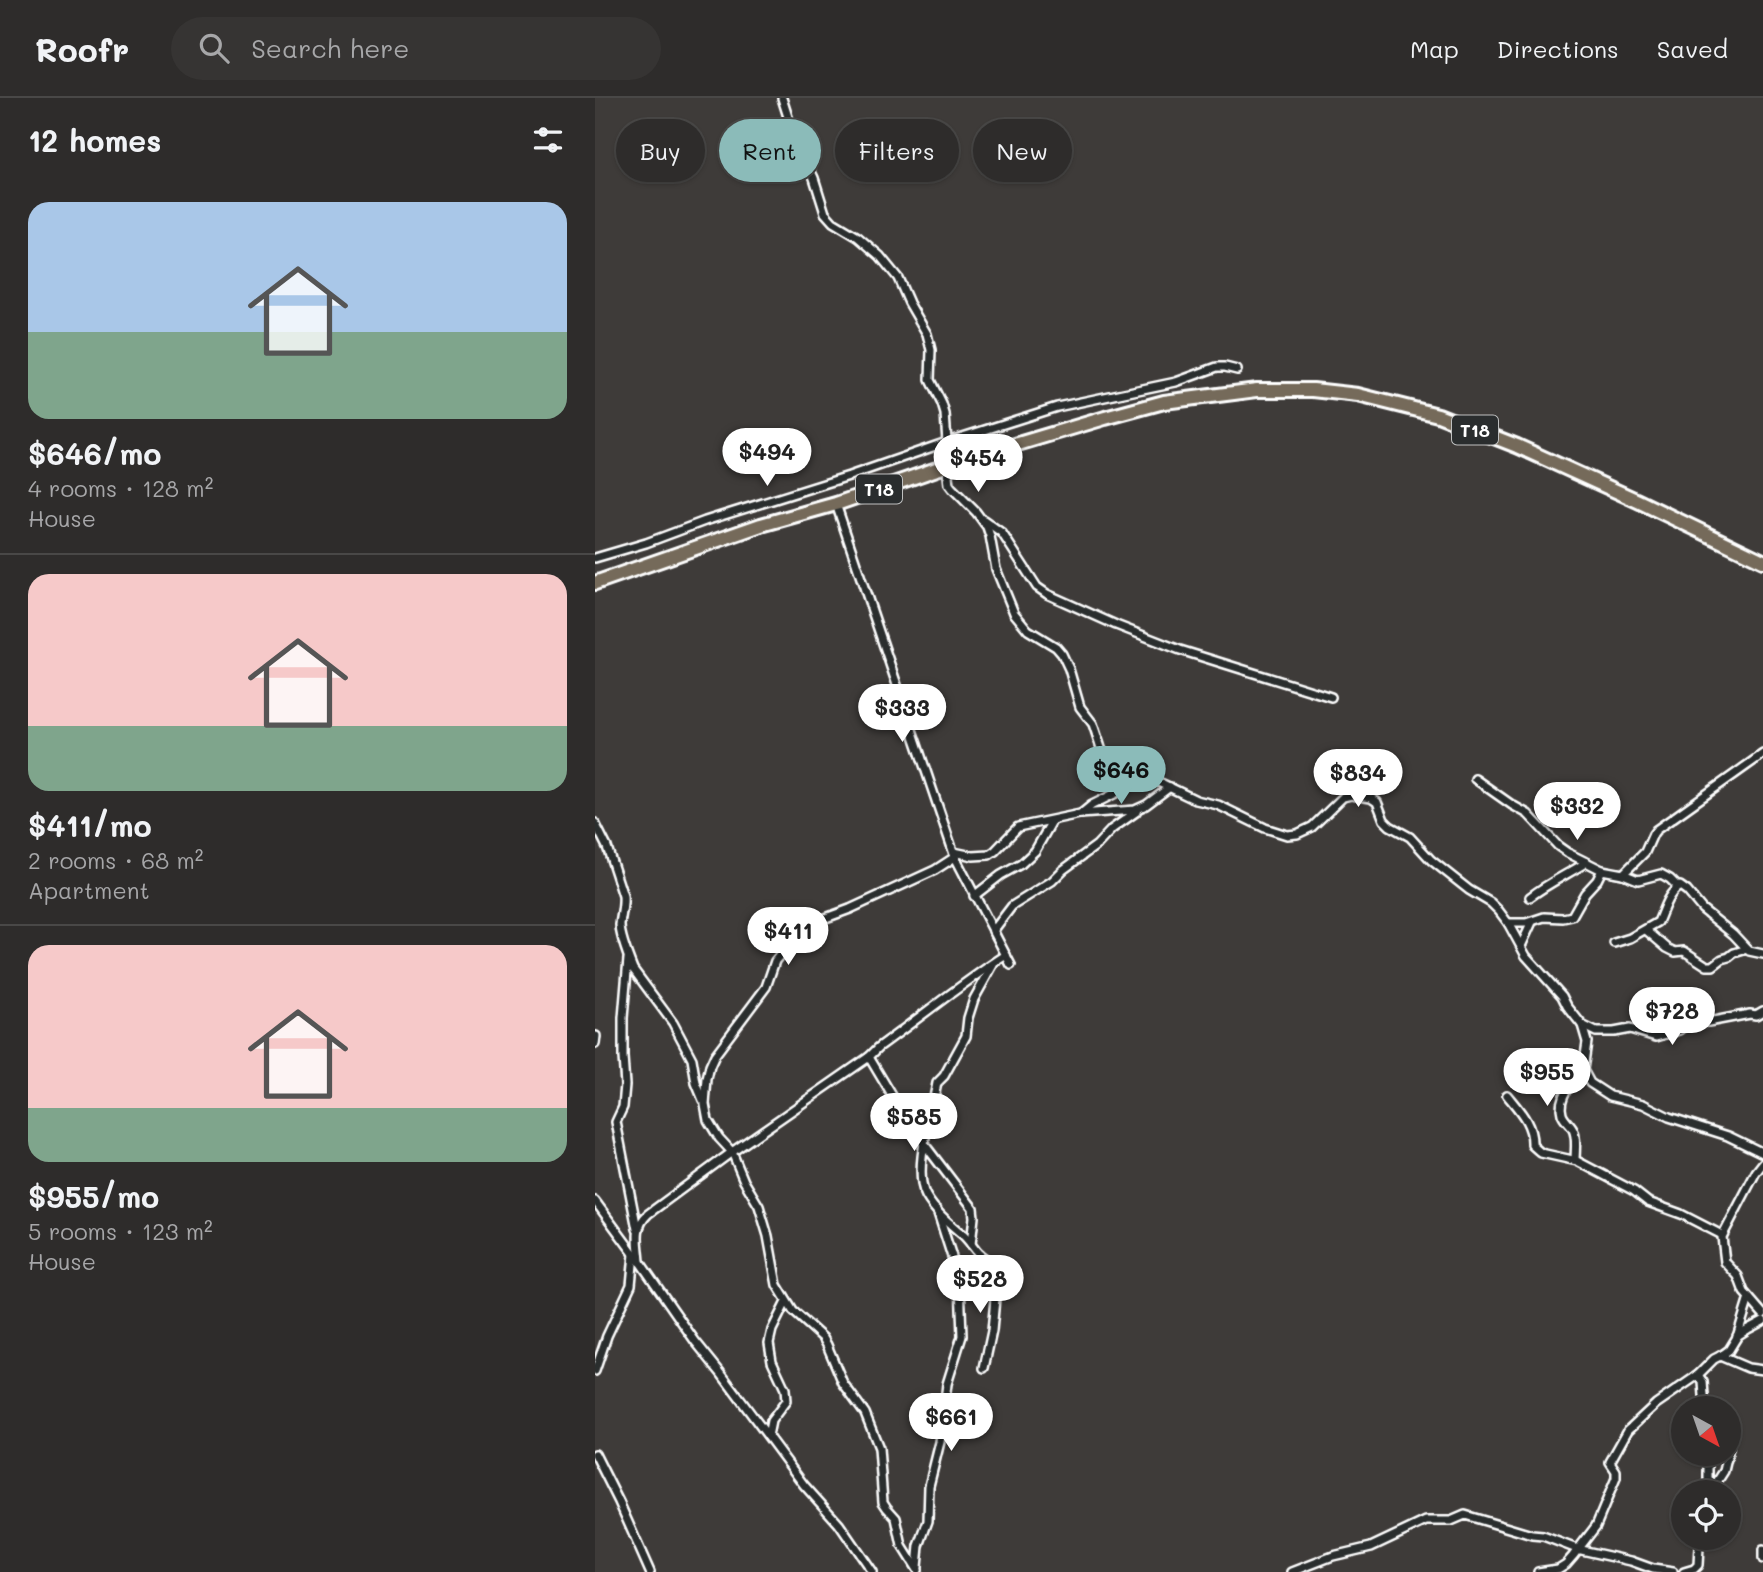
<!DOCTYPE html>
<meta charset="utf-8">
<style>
body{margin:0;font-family:Mali,sans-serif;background:#363433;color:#f1f3f6;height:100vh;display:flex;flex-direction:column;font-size:26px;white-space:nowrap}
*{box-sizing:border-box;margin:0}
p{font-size:23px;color:#a7a7a9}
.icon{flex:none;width:38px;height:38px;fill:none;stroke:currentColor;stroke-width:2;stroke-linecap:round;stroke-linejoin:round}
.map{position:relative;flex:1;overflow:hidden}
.drawer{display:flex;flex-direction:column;background:#2e2c2b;width:595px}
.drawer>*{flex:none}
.hud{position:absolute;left:21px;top:21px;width:665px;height:63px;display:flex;gap:14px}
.needle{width:46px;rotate:140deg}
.tools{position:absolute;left:1076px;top:1298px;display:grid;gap:14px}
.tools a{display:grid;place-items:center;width:70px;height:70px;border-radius:50%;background:#2e2c2b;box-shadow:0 2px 5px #0004,0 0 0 2px #494847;font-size:35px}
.price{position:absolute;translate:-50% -60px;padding:0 16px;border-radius:24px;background:#fff;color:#222;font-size:23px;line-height:46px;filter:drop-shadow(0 2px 4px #0008)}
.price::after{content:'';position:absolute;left:50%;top:42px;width:21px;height:16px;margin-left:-10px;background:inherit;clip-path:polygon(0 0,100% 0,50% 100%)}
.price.current{background:#8bbbb9;color:#111}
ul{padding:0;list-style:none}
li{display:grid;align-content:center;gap:14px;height:371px;padding:0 28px}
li+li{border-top:2px solid #494847}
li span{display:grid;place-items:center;height:217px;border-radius:21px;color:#555}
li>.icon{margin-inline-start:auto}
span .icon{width:126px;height:126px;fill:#fffc;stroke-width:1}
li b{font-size:30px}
h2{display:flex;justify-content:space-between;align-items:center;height:84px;padding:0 28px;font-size:30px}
.pill{padding:0 24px;border-radius:32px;background:#2e2c2b;box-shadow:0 2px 5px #0004,0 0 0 2px #494847;font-size:24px;line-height:63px}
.pill.current{background:#8bbbb9;color:#111}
header{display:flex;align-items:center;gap:42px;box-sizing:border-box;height:98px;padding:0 35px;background:#2e2c2b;border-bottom:2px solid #494847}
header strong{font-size:33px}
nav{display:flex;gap:38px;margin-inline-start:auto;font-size:24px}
.search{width:490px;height:63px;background:#363433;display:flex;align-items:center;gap:18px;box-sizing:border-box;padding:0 24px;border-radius:38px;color:#a7a7a9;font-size:26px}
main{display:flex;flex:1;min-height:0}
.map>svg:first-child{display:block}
</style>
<header>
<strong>Roofr</strong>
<div class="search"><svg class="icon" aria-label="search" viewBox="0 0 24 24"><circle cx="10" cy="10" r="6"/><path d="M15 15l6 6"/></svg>Search here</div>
<nav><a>Map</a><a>Directions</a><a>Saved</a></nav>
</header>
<main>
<section class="drawer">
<h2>12 homes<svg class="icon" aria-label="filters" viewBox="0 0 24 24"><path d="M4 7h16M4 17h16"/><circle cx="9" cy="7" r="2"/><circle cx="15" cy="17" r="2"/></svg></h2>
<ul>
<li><span style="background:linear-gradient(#a9c7e8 60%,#7fa58c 0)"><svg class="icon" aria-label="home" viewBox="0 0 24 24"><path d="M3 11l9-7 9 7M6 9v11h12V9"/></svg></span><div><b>$646/mo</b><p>4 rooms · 128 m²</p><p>House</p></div></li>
<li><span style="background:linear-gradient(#f6c9c9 70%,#7fa58c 0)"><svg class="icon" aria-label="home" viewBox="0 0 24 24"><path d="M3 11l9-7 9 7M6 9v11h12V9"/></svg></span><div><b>$411/mo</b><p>2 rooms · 68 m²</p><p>Apartment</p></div></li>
<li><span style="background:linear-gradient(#f6c9c9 75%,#7fa58c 0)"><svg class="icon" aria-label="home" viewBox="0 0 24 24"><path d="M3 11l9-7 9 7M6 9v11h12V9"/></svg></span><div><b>$955/mo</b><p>5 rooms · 123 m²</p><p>House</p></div></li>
</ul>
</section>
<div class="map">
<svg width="1168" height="1474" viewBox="0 0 1168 1474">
<rect width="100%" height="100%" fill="#3e3b39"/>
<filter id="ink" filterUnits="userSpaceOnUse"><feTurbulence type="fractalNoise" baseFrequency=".0143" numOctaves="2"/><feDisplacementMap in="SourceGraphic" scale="14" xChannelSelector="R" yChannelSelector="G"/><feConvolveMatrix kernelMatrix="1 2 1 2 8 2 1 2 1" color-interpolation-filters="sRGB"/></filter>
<g filter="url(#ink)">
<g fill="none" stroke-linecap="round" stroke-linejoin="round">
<defs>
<g id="street">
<polyline points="187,0 199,38 219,80 230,115 238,124 263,139 285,158 303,180 314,205 332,236 336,252 335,282 347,306 350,316 352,344 356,366 353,378 354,386 357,390 381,414 392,429 395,438 401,471 419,515 433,532 461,549 467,556 474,571 485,609 498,626 507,653 524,665 601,702 623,707 670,730 692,737 702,736 717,729 748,699 756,697 776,700 782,704 789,722 795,728 815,739 836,762 874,792 896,805 904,813 913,825 931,858 967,898 972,908 987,927 992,944 988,972 995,985 1015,998 1048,1006 1074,1019 1133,1038 1168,1055"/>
<polyline points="241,406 360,759 416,867"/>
<polyline points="389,422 407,435 442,489 452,496 521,527 585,552 736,599"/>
<polyline points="0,460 51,445 110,423 254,378 352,344 462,309 581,284 622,269 630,269 642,272"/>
<polyline points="880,681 917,707 933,716 963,748 973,755 1007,772 1028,776 1043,782 1066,776 1075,781 1083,789"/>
<polyline points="486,716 497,707 525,693 551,677"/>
<path d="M0,725l12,24 16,49c1,10 -2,19 -3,29 0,10 9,34 13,44l40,54 19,36 4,24 7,17"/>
<polyline points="359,754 378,758 394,757 400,753 423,729 485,716 540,712 551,707 575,689"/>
<polyline points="1028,776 1050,754 1058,736 1061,732 1168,656"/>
<polyline points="379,798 406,777 426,766 440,753 457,723"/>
<path d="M935,799c18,-14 38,-23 57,-35"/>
<polyline points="913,825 931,825 949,819 968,820 977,818 990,795 1002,782 1007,772"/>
<polyline points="1051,832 1072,850 1080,854 1089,853 1112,868 1118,868 1127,861 1134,859 1139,855 1152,851"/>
<polyline points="398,833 417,808 457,783 468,772 502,747 517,731 541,714"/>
<path d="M1019,845l16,-5 28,-16c6,-13 9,-28 22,-36l7,5 15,18 31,25 16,17 14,3"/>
<polyline points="926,848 937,824"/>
<polyline points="33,861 28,920 28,959 30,987 28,1009 21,1024 42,1131"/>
<path d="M398,867l-19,34 -6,19 -2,18 -22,40 -7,7c-5,28 -25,88 -11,113 9,16 24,28 38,40 5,5 9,11 14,17 6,6 15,10 23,14"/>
<polyline points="987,927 1001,934 1019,934 1035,931 1061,939 1085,932 1094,925 1113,924 1155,916 1161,917 1168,913"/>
<polyline points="0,946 1,938"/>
<polyline points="274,959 314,1026 378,1110 379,1119 376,1146"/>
<path d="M912,997c12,15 26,29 25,50l9,8 36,8 57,30 14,11 33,12 41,21"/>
<path d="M980,1062c0,-9 2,-19 -1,-28 -2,-7 -10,-11 -12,-18 -5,-17 11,-34 21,-45"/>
<polyline points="1168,1065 1161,1074 1127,1139 1130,1164 1143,1178 1149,1194 1168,1216"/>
<polyline points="0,1103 45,1164 100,1243 125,1274 209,1387 244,1426 277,1474"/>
<path d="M45,1164c-1,-19 -7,-34 8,-48l84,-62 137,-95 10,-10c43,-31 83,-64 127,-92"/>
<polyline points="1142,1238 1153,1231 1168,1223"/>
<polyline points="1125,1258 1153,1270 1168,1272"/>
<polyline points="389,1270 397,1233 403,1168"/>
<polyline points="0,1273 12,1238 36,1187 39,1156"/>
<polyline points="1103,1277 1108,1284 1110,1311"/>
<polyline points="173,1338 176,1323 191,1303 190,1291 177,1263 174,1245 177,1232 191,1204"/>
<polyline points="1134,1351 1134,1350"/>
<polyline points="0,1356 24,1404 55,1474"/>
<polyline points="1113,1356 1113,1381 1120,1387"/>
<polyline points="1117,1395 1120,1387 1129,1373 1133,1356"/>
<polyline points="1168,1452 1168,1461"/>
<polyline points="322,1469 324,1448 333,1423 334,1388 345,1344 352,1286 367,1238 365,1184 342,1112"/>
<polyline points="322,1472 307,1448 301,1420 292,1410 288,1404 284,1350 270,1315 248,1285 232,1247 228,1240 198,1213 182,1187 173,1138 164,1108 149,1083 137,1054 124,1040 113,1022 110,1006 112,981 115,968 120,957 171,889 180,863 209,828 255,811 340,772 360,759"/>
<polyline points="697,1474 738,1458 776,1449 831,1423 856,1423 870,1417 937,1437 948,1438 982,1451 1036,1463 1058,1471 1078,1474"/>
<polyline points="943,1474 963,1471 971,1466 978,1458 1001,1428 1021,1380 1021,1373 1015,1364 1033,1332 1061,1306 1103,1277 1119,1261 1127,1257 1134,1252 1142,1239 1154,1200"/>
<polyline points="1089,1474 1099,1471 1103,1467 1104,1449 1108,1440"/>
</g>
<polyline id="highway" points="0,485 166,427 241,406 356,366 510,320 569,304 662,292 718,292 763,297 843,317 922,348 1043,403 1168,463"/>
</defs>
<use href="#street" stroke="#fff" stroke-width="12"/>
<use href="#highway" stroke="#fff" stroke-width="18"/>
<use href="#street" stroke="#2a2d2e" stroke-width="7"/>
<use href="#highway" stroke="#746a5a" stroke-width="12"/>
</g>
</g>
<g text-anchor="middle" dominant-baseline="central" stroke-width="5" stroke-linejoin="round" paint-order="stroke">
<g fill="#2a2d2e" stroke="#bfc0c0" stroke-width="2">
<rect x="857" y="317.5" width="46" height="29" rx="5"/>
<rect x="261" y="376.5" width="46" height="29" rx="5"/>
</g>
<g font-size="18" font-weight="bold" fill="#fff">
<text x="880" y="332">T18</text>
<text x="284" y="391">T18</text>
</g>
</g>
</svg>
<div class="tools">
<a><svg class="needle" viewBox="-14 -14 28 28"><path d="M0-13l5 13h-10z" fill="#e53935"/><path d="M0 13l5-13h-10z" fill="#a7a7a9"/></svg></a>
<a><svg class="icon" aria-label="locate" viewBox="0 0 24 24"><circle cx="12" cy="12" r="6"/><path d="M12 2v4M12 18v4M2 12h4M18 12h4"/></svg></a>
</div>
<b class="price" style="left:172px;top:390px">$494</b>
<b class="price" style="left:383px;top:396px">$454</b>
<b class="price" style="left:307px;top:646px">$333</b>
<b class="price current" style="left:526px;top:708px">$646</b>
<b class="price" style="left:763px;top:711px">$834</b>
<b class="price" style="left:982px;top:744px">$332</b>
<b class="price" style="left:193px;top:869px">$411</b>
<b class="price" style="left:1077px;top:949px">$728</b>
<b class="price" style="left:952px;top:1010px">$955</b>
<b class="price" style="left:319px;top:1055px">$585</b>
<b class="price" style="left:385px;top:1217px">$528</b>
<b class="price" style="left:356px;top:1355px">$661</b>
<div class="hud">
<a class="pill">Buy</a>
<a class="pill current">Rent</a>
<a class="pill">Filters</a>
<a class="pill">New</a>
</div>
</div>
</main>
